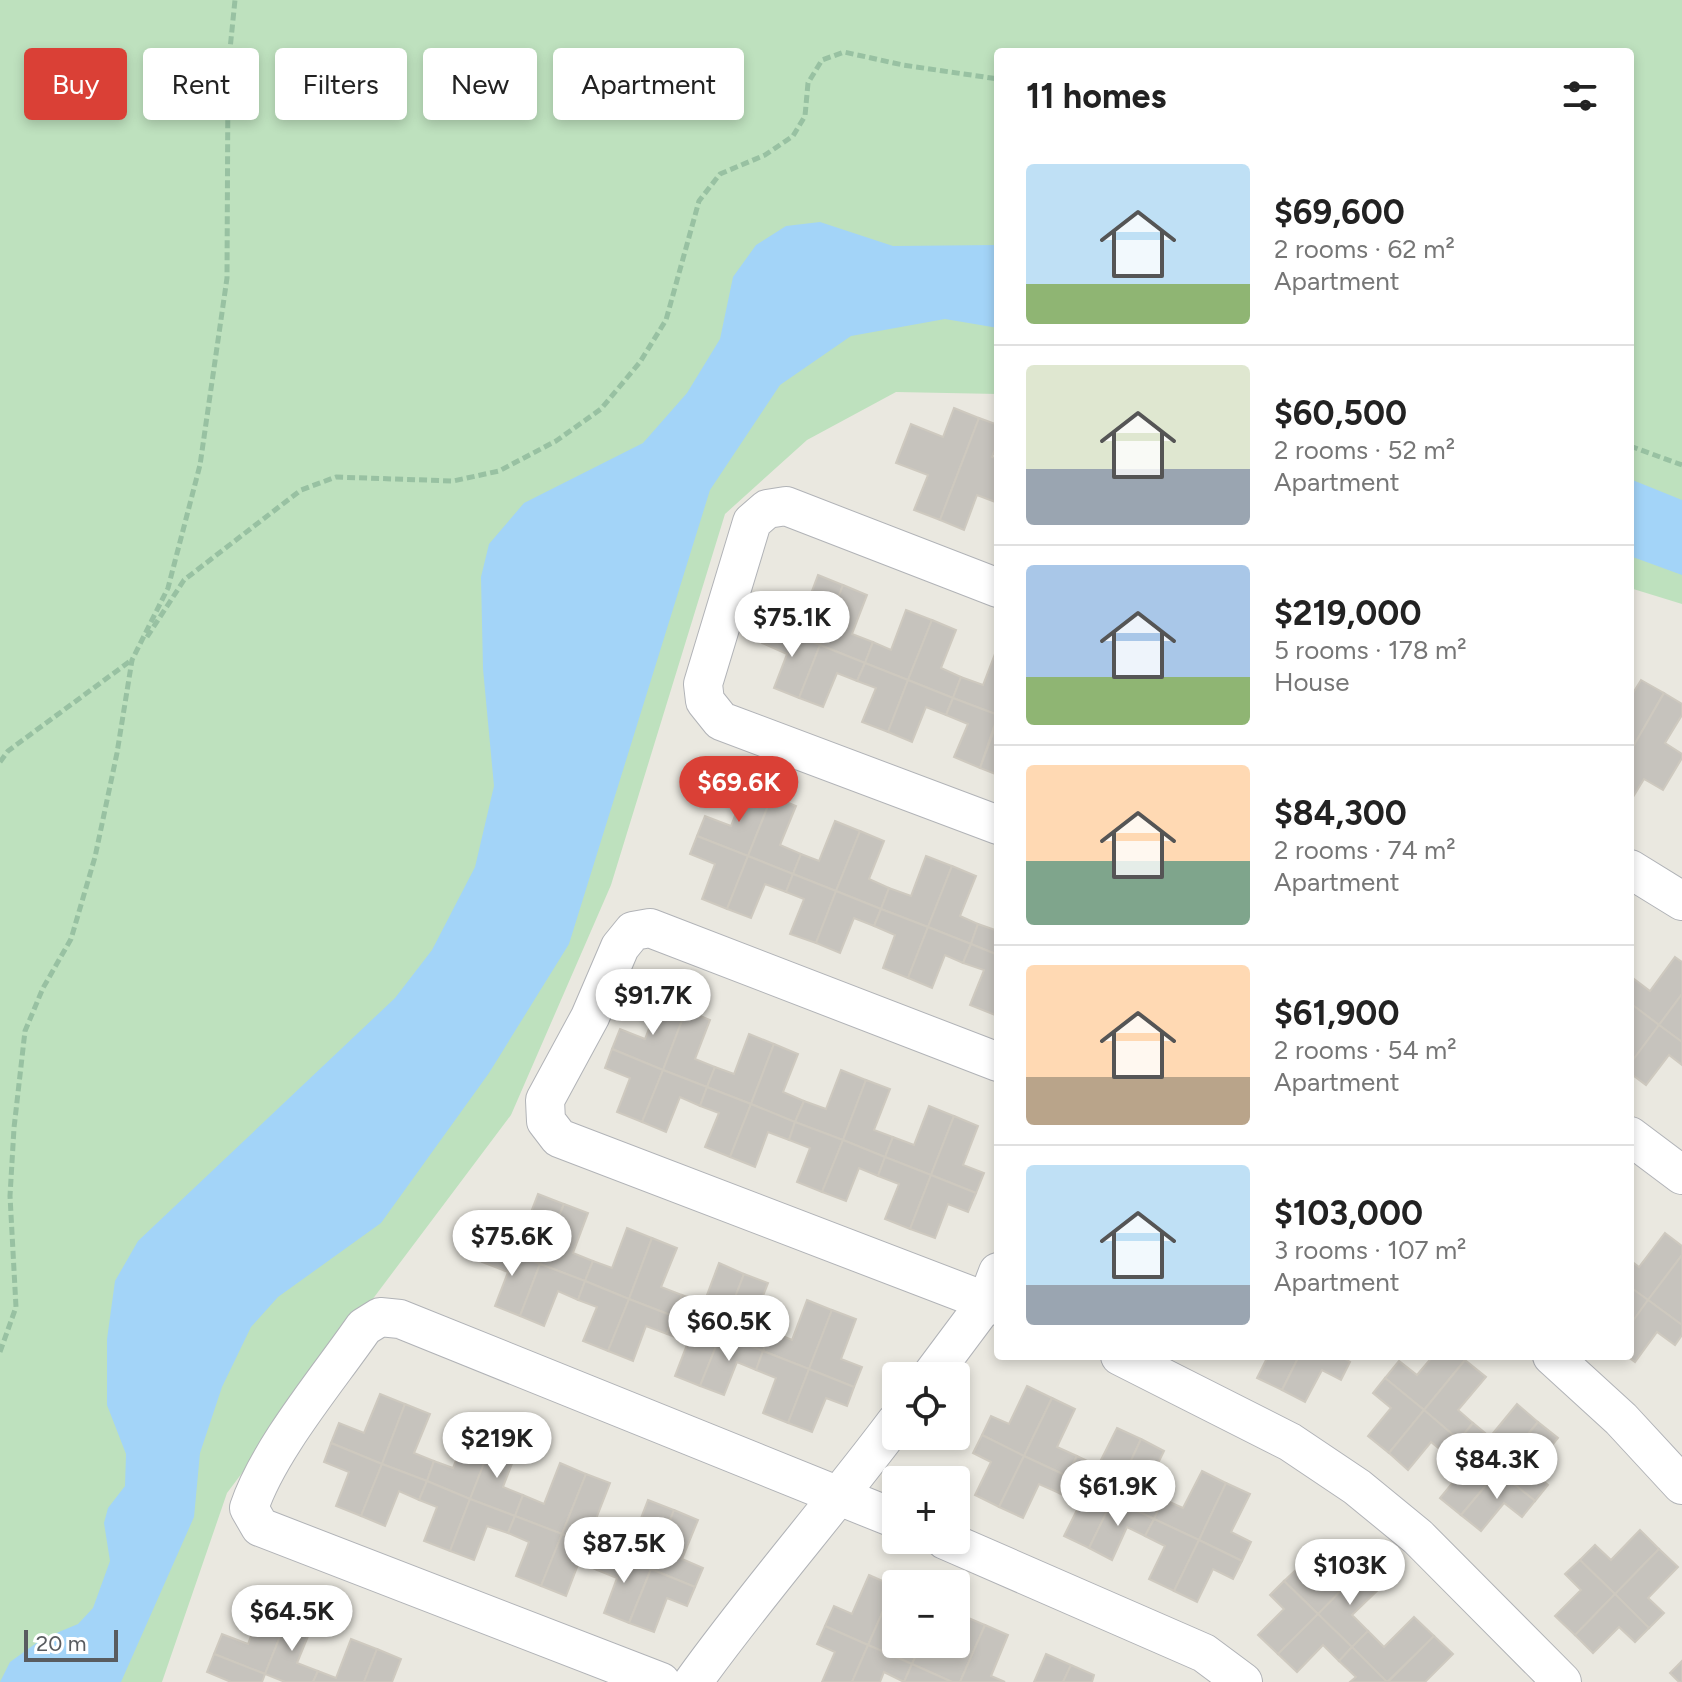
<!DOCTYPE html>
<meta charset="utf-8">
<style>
body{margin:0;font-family:Figtree,sans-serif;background:#f2f2f2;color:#222;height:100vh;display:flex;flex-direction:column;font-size:30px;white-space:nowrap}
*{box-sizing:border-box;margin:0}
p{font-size:26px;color:#767676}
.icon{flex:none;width:44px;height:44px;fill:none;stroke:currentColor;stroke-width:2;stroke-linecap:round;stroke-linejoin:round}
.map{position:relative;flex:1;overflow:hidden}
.side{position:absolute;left:994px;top:48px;width:640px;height:1312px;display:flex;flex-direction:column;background:#fff;border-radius:8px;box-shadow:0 4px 12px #0003}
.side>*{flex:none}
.hud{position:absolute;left:24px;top:48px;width:760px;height:72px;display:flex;gap:16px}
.fabs{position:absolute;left:882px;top:1362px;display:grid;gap:16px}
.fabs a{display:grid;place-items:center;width:88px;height:88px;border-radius:8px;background:#fff;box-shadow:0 4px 12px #0003;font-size:40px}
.scale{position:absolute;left:24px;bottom:20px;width:94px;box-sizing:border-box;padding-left:8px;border:4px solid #595c60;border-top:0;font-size:22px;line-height:28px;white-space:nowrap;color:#595c60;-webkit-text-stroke:6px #fff;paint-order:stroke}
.price{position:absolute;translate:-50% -68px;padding:0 18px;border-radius:28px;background:#fff;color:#222;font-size:26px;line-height:52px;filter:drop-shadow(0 2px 4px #0008)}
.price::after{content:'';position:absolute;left:50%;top:48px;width:24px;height:18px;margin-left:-12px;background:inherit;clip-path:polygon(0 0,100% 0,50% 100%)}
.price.current{background:#da4036;color:#fff}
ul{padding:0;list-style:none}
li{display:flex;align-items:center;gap:24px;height:200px;padding:0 32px}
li+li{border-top:2px solid #e0e0e0}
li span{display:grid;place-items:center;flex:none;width:224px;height:160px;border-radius:8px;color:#555}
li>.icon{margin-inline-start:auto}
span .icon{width:96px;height:96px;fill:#fffc;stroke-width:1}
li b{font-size:34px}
h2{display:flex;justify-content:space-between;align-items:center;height:96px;padding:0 32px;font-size:34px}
.tag{padding:0 28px;border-radius:8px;background:#fff;box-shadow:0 4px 12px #0003;font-size:28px;line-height:72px}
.tag.current{background:#da4036;color:#fff}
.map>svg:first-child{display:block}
</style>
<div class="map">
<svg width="1682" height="1682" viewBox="0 0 1682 1682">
<rect width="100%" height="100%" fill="#eae8e0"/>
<polygon fill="#bee1be" points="0,0 1682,0 1682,604 1630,588 1630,52 998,52 998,394 896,392 807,440 725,514 611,885 511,1115 227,1493 162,1682 0,1682"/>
<g fill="#a3d4f8">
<polygon points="820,222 893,246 998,245 998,328 945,319 851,336 780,385 710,490 569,944 489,1073 381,1223 278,1297 251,1327 222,1387 200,1453 194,1517 121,1682 0,1682 10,1662 42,1639 78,1624 93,1608 110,1561 104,1523 108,1508 125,1486 126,1454 107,1405 107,1339 115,1281 138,1241 395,998 432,950 475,867 494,786 483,669 481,577 489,544 524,503 643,443 687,393 720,339 733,277 756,245 786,226"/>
<polygon points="1630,479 1682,500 1682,575 1630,556"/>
</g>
<g fill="#c6c3bd" stroke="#cec9bf" stroke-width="2">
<polygon points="954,408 979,418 940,520 914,510 928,475 896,463 911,424 943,437"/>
<polygon points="979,418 998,425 998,442 992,457 998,459 998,503 977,495 964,530 940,520"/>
<polygon points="818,575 843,585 820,645 769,625 777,605 803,615"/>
<polygon points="843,585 867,595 852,634 873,642 865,663 820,645"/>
<polygon points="906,610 932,620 908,680 865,663 873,642 891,650"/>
<polygon points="932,620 956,630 941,668 961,677 953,698 908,680"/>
<polygon points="769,625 820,645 799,698 774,688 787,654 762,643"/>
<polygon points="820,645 865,663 857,681 837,673 823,707 799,698"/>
<polygon points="998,646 998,715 953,698 961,677 983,685"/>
<polygon points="865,663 908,680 888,732 862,722 876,688 857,681"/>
<polygon points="908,680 953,698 946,715 926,707 912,742 888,732"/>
<polygon points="1641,680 1664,693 1630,752 1630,698"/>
<polygon points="1664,693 1682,704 1682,715 1665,743 1682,754 1682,758 1663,790 1644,779 1630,802 1630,752"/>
<polygon points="953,698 998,715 980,768 954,757 968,724 946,715"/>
<polygon points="998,720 998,775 980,768"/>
<polygon points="746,787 772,796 748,856 697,836 705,816 731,826"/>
<polygon points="772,796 796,806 780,845 801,854 793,874 748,856"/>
<polygon points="835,821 860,831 836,891 793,874 801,854 819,861"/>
<polygon points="860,831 884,841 869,879 889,888 881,909 836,891"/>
<polygon points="697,836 748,856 727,909 702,899 715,864 690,854"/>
<polygon points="748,856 793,874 786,892 765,884 751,918 727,909"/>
<polygon points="926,856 952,866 928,927 881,909 889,888 911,896"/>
<polygon points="952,866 976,876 960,916 978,924 971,944 928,927"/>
<polygon points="793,874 836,891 816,943 790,934 804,899 786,892"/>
<polygon points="836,891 881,909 874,926 854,918 840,953 816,943"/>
<polygon points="881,909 928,927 908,978 883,968 895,935 874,926"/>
<polygon points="978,924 998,931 998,955 971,944"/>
<polygon points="928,927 971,944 963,963 945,955 932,988 908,978"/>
<polygon points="971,944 998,955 998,1009 995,1015 970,1005 984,970 963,963"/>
<polygon points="1675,957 1682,962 1682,994 1659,1025 1630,1003 1630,985 1634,979 1650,991"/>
<polygon points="1682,994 1682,1042 1659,1025"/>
<polygon points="660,1000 686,1010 663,1070 612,1049 620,1029 645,1039"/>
<polygon points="1630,1003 1659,1025 1630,1064"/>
<polygon points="686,1010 710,1020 695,1059 715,1067 707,1087 663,1070"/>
<polygon points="1659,1025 1682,1042 1682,1065 1669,1055 1646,1085 1630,1073 1630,1064"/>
<polygon points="749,1034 774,1044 751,1104 707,1087 715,1067 734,1074"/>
<polygon points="774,1044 798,1054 783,1092 804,1101 795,1122 751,1104"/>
<polygon points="612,1049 663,1070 642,1122 617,1112 630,1078 605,1068"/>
<polygon points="663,1070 707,1087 700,1106 680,1097 666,1132 642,1122"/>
<polygon points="841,1070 866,1080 843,1140 795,1122 804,1101 826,1109"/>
<polygon points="866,1080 890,1089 874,1130 893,1137 885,1157 843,1140"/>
<polygon points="707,1087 751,1104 730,1157 705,1147 719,1113 700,1106"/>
<polygon points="751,1104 795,1122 789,1140 768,1132 755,1167 730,1157"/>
<polygon points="929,1106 954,1116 931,1175 885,1157 893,1137 914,1145"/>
<polygon points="954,1116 978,1126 963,1165 984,1173 976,1193 931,1175"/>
<polygon points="795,1122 843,1140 822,1192 797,1182 810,1148 789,1140"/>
<polygon points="843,1140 885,1157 878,1176 859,1168 846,1201 822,1192"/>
<polygon points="885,1157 931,1175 910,1229 885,1219 899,1184 878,1176"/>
<polygon points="931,1175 976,1193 968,1212 948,1204 935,1238 910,1229"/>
<polygon points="538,1194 564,1204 540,1264 490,1243 498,1223 523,1233"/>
<polygon points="564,1204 588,1213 573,1253 593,1261 585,1281 540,1264"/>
<polygon points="627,1228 652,1238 629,1299 585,1281 593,1261 612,1268"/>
<polygon points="1665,1233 1682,1246 1682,1255 1648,1300 1630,1287 1630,1260 1639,1267"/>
<polygon points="652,1238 677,1248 661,1287 682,1295 673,1316 629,1299"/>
<polygon points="490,1243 540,1264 520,1316 495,1306 508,1272 482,1262"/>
<polygon points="1682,1255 1682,1325 1648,1300"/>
<polygon points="719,1263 744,1274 721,1334 673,1316 682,1295 704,1303"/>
<polygon points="540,1264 585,1281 578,1300 558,1291 544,1326 520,1316"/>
<polygon points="744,1274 768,1283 752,1324 771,1331 763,1351 721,1334"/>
<polygon points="585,1281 629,1299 608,1351 583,1341 597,1307 578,1300"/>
<polygon points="1630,1287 1648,1300 1630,1325"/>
<polygon points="629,1299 673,1316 667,1334 646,1326 633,1361 608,1351"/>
<polygon points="807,1300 832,1310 809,1369 763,1351 771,1331 792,1340"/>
<polygon points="1648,1300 1682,1325 1682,1335 1675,1345 1657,1332 1635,1362 1627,1356 1630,1356 1630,1325"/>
<polygon points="832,1310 856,1319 841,1359 862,1367 854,1387 809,1369"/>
<polygon points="673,1316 721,1334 700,1386 675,1376 688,1342 667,1334"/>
<polygon points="721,1334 763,1351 756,1370 737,1362 724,1395 700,1386"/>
<polygon points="763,1351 809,1369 788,1423 763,1413 776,1378 756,1370"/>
<polygon points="1268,1356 1299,1356 1282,1390 1257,1378"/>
<polygon points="1299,1356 1340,1356 1350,1362 1341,1380 1322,1370 1305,1402 1282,1390"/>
<polygon points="1433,1356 1460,1356 1465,1360 1424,1410 1385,1378 1399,1361 1417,1375"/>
<polygon points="1465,1360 1486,1377 1458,1410 1473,1423 1459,1440 1424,1410"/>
<polygon points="809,1369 854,1387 847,1406 826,1398 812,1432 788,1423"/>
<polygon points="1385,1378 1424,1410 1389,1453 1368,1436 1391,1408 1373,1393"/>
<polygon points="1027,1386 1052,1398 1024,1456 982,1435 991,1416 1009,1424"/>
<polygon points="380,1394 405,1404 382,1464 331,1443 339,1423 364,1433"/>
<polygon points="1052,1398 1075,1409 1057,1447 1077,1456 1067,1476 1024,1456"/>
<polygon points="405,1404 430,1414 414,1453 434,1461 427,1481 382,1464"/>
<polygon points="1517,1404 1538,1422 1498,1471 1459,1440 1473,1423 1490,1437"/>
<polygon points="1424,1410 1459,1440 1447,1455 1431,1442 1408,1470 1389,1453"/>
<polygon points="1538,1422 1558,1438 1531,1471 1548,1485 1535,1501 1498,1471"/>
<polygon points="1117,1428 1141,1439 1113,1499 1067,1476 1077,1456 1098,1466"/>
<polygon points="469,1429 494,1438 470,1499 427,1481 434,1461 453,1468"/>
<polygon points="982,1435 1024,1456 999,1507 975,1495 991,1462 973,1453"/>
<polygon points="494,1438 518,1448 503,1487 523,1495 515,1516 470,1499"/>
<polygon points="1141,1439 1164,1451 1145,1490 1163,1499 1154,1519 1113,1499"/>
<polygon points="1459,1440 1498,1471 1461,1515 1440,1498 1464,1469 1447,1455"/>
<polygon points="331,1443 382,1464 361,1516 336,1506 349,1472 324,1462"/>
<polygon points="1024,1456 1067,1476 1059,1493 1039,1484 1023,1518 999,1507"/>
<polygon points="560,1463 586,1474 562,1534 515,1516 523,1495 544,1504"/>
<polygon points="382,1464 427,1481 419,1500 399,1491 385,1526 361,1516"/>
<polygon points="1202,1471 1226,1483 1199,1540 1154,1519 1163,1499 1183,1508"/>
<polygon points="1498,1471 1535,1501 1522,1517 1504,1503 1481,1531 1461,1515"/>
<polygon points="586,1474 610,1483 594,1524 613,1531 604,1551 562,1534"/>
<polygon points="1067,1476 1113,1499 1089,1548 1064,1536 1080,1504 1059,1493"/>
<polygon points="427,1481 470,1499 450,1551 424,1541 437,1507 419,1500"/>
<polygon points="1226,1483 1250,1494 1231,1532 1251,1542 1242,1561 1199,1540"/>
<polygon points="470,1499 515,1516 508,1533 487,1526 474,1560 450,1551"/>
<polygon points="1113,1499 1154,1519 1145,1536 1127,1527 1112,1560 1089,1548"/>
<polygon points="648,1500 674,1510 651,1569 604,1551 613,1531 633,1539"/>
<polygon points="674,1510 698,1520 682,1559 703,1568 695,1587 651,1569"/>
<polygon points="515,1516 562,1534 541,1586 516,1576 529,1542 508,1533"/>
<polygon points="1154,1519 1199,1540 1174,1591 1149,1579 1165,1546 1145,1536"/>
<polygon points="1640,1530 1659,1549 1615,1594 1580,1560 1595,1545 1611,1560"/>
<polygon points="562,1534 604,1551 597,1570 579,1562 566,1596 541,1586"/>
<polygon points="1199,1540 1242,1561 1233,1579 1213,1569 1197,1602 1174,1591"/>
<polygon points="1344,1549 1363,1568 1318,1614 1284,1581 1300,1566 1314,1579"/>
<polygon points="1659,1549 1678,1567 1648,1598 1664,1613 1649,1628 1615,1594"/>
<polygon points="604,1551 651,1569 629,1623 604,1613 617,1578 597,1570"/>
<polygon points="1580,1560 1615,1594 1575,1635 1555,1616 1581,1590 1565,1574"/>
<polygon points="1363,1568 1382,1586 1352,1615 1368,1631 1352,1647 1318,1614"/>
<polygon points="651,1569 695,1587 687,1606 667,1598 654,1632 629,1623"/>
<polygon points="869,1575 894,1586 868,1645 825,1626 834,1606 852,1614"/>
<polygon points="1284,1581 1318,1614 1278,1654 1258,1635 1284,1609 1270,1595"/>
<polygon points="894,1586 896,1644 921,1644 912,1664 868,1645"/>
<polygon points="1615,1594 1649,1628 1635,1642 1619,1627 1593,1653 1575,1635"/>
<polygon points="263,1604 289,1614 265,1674 214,1654 222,1634 248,1644"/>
<polygon points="289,1614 313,1624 297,1663 318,1671 313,1682 285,1682 265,1674"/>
<polygon points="959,1614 985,1625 960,1682 952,1682 912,1664 921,1644 942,1653 946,1644 956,1644 956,1622"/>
<polygon points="1318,1614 1352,1647 1339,1661 1323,1645 1297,1672 1278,1654"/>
<polygon points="1414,1617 1434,1636 1387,1682 1352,1647 1368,1631 1384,1647"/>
<polygon points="985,1625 1008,1635 991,1676 1005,1682 960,1682"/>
<polygon points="825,1626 868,1645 852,1682 822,1682 835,1652 817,1644"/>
<polygon points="1434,1636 1453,1654 1425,1682 1388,1682"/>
<polygon points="351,1639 377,1649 364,1682 313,1682 318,1671 336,1678"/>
<polygon points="868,1645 912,1664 904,1682 884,1672 880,1682 852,1682"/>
<polygon points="1352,1647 1387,1682 1350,1682 1356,1677 1339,1661"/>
<polygon points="377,1649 401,1659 392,1682 364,1682"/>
<polygon points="214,1654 265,1674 262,1682 231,1682 207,1672"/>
<polygon points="1046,1654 1071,1665 1063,1682 1034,1682"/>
<polygon points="1682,1661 1682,1682 1679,1682 1670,1673"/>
<polygon points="912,1664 952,1682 904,1682"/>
<polygon points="1071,1665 1094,1675 1092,1682 1063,1682"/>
</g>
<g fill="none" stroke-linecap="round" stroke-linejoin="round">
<defs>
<g id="minor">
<polyline points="998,588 786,506 767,509 752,522 703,684 705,701 721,721 998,825"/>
<polyline points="1630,869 1682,901"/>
<polyline points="998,1062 650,928 633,931 620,947 590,1017 545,1100 546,1121 559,1138 998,1306"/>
<polyline points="1630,1136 1682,1175"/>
<polyline points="1120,1356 1290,1442 1357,1487 1418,1537 1562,1682"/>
<polyline points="1552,1356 1621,1419 1682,1485"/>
<polyline points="931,1376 987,1301 998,1272"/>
<polyline points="945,1540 1204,1653 1243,1682"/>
<path d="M661,1682l-401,-155 -11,-19c19,-58 79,-129 115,-181l16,-10 20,2 496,200"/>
<path d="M693,1682c64,-89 137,-172 203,-260"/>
</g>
</defs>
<use href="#minor" stroke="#b1b3b7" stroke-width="40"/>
<g stroke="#98c1a2" stroke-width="5" stroke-dasharray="8 4" stroke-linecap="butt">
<polyline points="1630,446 1682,465"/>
<polyline points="147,637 184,580 301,490 336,477 453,481 499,471 556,441 601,409 640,362 666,320 699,201 720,174 765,155 793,136 805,116 808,83 822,60 844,52 903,65 998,79"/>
<polyline points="0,762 8,751 133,659"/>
<polyline points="0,1352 16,1307 10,1196 14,1128 25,1031 43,988 71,939 95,857 117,753 132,660 168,588 200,465 227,278 228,69 235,0"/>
</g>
<use href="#minor" stroke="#fff" stroke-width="38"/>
</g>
</svg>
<div class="fabs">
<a><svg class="icon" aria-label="locate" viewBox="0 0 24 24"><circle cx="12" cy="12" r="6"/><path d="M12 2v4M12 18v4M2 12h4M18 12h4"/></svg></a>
<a>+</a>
<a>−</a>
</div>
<div class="scale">20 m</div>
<b class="price" style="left:792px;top:659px">$75.1K</b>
<b class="price current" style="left:739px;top:824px">$69.6K</b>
<b class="price" style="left:653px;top:1037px">$91.7K</b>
<b class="price" style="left:512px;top:1278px">$75.6K</b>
<b class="price" style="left:729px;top:1363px">$60.5K</b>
<b class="price" style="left:497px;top:1480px">$219K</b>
<b class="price" style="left:1497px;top:1501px">$84.3K</b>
<b class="price" style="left:1118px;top:1528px">$61.9K</b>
<b class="price" style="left:624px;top:1585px">$87.5K</b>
<b class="price" style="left:1350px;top:1607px">$103K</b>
<b class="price" style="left:292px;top:1653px">$64.5K</b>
<div class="hud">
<a class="tag current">Buy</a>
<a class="tag">Rent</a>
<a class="tag">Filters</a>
<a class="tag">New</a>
<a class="tag">Apartment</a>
</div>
<section class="side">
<h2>11 homes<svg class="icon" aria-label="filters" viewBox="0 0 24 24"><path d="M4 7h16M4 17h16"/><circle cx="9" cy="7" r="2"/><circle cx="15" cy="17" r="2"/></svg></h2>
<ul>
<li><span style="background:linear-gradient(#bfe0f5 75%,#8fb573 0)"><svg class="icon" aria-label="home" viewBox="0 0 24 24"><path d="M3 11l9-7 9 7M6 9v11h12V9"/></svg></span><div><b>$69,600</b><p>2 rooms · 62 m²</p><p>Apartment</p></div></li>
<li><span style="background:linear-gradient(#dfe7d0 65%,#9aa5b1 0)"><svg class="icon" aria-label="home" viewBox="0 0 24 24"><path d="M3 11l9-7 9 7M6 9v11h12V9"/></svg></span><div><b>$60,500</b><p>2 rooms · 52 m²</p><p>Apartment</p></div></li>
<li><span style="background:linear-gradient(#a9c7e8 70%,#8fb573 0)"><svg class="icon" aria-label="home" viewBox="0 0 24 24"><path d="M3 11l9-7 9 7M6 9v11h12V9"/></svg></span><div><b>$219,000</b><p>5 rooms · 178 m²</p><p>House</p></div></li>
<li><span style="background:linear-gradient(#ffd9b3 60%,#7fa58c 0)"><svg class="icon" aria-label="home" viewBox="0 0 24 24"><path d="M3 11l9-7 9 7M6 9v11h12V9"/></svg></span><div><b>$84,300</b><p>2 rooms · 74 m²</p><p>Apartment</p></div></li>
<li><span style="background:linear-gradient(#ffd9b3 70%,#b9a48a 0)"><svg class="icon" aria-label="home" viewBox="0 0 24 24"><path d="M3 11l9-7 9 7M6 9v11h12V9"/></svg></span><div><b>$61,900</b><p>2 rooms · 54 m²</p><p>Apartment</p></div></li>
<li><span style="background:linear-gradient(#bfe0f5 75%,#9aa5b1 0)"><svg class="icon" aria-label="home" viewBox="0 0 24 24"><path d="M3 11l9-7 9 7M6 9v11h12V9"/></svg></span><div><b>$103,000</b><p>3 rooms · 107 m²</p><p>Apartment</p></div></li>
</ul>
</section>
</div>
